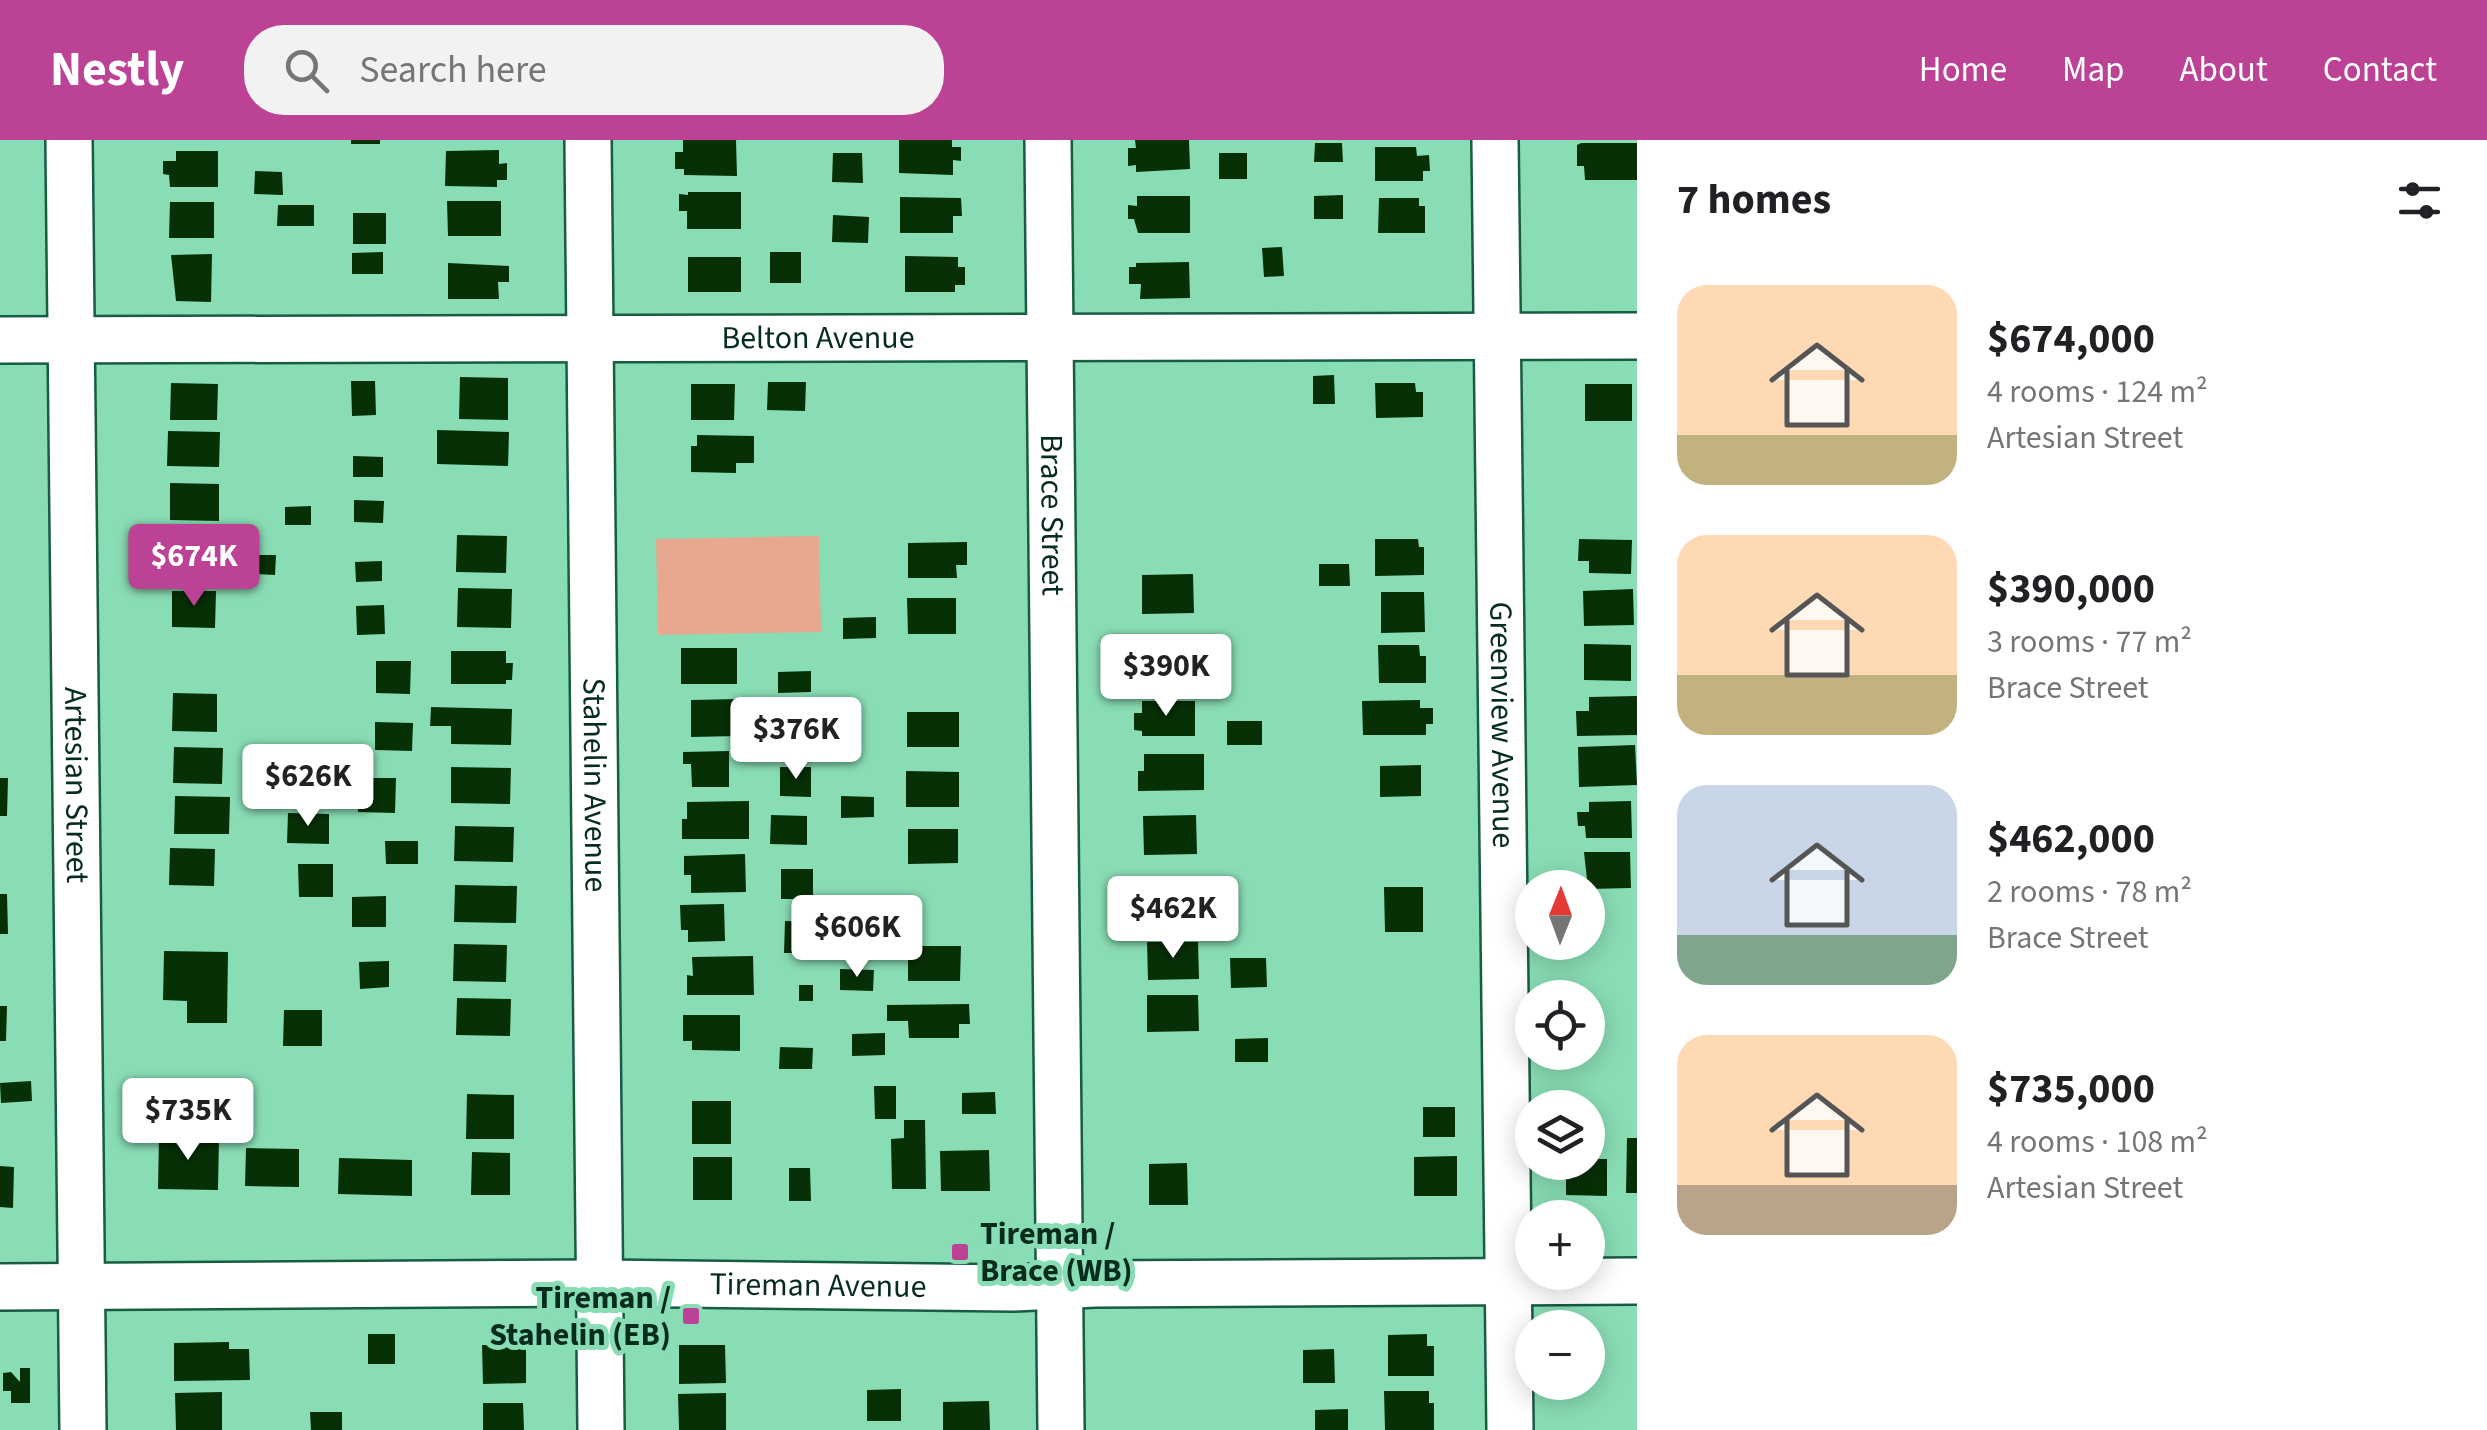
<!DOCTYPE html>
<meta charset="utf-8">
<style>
body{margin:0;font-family:"Source Sans 3",sans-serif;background:#f2f2f2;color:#202124;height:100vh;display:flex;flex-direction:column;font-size:38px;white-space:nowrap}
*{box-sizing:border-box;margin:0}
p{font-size:32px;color:#757577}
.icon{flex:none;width:55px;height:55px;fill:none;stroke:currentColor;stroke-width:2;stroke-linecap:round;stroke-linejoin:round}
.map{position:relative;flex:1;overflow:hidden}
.sheet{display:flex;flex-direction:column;background:#fff;width:850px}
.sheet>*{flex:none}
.needle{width:65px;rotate:1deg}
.controls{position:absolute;left:1515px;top:730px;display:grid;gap:20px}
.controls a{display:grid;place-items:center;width:90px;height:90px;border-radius:50%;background:#fff;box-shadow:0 5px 25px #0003;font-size:50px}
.price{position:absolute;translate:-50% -85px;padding:0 22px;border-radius:10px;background:#fff;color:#222;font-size:32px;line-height:65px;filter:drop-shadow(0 2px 5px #0008)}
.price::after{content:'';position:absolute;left:50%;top:60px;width:30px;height:22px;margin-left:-15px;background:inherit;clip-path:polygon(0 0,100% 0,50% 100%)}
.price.selected{background:#bb4295;color:#fff}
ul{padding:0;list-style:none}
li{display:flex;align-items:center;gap:30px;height:250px;padding:0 40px}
li span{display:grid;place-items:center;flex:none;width:280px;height:200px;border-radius:30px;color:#555}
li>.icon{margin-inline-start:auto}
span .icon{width:120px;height:120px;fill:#fffc;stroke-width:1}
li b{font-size:42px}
h2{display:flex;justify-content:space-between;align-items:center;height:120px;padding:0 40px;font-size:42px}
header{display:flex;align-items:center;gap:60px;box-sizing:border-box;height:140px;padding:0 50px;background:#bb4295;color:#fff}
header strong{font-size:48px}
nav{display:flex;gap:55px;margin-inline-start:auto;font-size:35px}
.search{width:700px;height:90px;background:#f2f2f2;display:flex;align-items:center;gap:25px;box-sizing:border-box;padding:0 35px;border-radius:40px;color:#757577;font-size:38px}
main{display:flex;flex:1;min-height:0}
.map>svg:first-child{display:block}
</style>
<header>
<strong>Nestly</strong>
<div class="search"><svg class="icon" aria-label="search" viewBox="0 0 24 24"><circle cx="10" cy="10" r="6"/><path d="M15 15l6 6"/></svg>Search here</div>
<nav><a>Home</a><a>Map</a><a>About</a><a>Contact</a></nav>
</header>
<main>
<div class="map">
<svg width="1637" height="1290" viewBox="0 0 1637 1290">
<rect width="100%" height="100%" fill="#89ddb5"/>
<polygon fill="#e7a88f" points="819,396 821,492 658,495 656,399"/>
<g fill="#073006">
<rect x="351" y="0" width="29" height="4"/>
<polygon points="683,0 736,0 737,36 684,35 684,29 675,29 675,12 683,12"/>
<polygon points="899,0 952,0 952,7 961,7 961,21 953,20 953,35 899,33"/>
<polygon points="1135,0 1189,0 1190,29 1136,32 1136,25 1128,26 1128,8 1136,8"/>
<polygon points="1315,3 1342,3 1343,22 1314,22"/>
<polygon points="1581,3 1637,3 1637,40 1585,40 1584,26 1577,26 1577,5"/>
<polygon points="1375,7 1416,7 1417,16 1429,15 1430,31 1423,31 1423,41 1375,41"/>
<polygon points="499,10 499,24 507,23 507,40 497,40 497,47 445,46 446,11"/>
<polygon points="176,11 218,11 218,47 170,47 169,35 163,34 163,21 176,21"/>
<polygon points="833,13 862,13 863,43 832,42"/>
<rect x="1219" y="13" width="28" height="26"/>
<polygon points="255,31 282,32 283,55 254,54"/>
<polygon points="688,52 741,52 741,89 687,89 687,71 679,71 679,54 688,55"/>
<polygon points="1343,55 1343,79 1314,79 1314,56"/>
<polygon points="1137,56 1190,56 1190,93 1138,93 1134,79 1128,79 1128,65 1137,66"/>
<polygon points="900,57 961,58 962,76 953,76 953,93 900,93"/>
<polygon points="1379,58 1419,58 1419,66 1425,66 1425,93 1378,93"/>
<polygon points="447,61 501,61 501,96 448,96"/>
<polygon points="170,62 214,62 214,98 169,98"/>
<polygon points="278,65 314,65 314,86 277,86"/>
<rect x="353" y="73" width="33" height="31"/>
<polygon points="833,75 869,77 868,103 832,102"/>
<polygon points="1282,107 1284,136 1264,137 1262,108"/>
<polygon points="383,112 383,134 352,134 352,113"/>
<rect x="770" y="112" width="31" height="31"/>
<polygon points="212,114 211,162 176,161 171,115"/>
<polygon points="905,116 958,117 958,127 965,127 965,145 955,145 955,152 905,152"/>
<rect x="688" y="117" width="53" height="35"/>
<polygon points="1189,122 1190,158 1140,159 1141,144 1129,144 1129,127 1136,127 1136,123"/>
<polygon points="448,123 509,126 509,142 498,142 499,159 448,159"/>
<polygon points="1334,235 1335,264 1313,264 1313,236"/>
<polygon points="460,237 508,238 508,280 459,279"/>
<polygon points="351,241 375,241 376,275 352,276"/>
<polygon points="768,242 806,242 805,271 767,270"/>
<polygon points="171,243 218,244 217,280 170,280"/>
<polygon points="1375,243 1415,243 1416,252 1423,252 1423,277 1376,278"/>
<polygon points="691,244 735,244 734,280 691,280"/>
<rect x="1585" y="244" width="47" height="37"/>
<polygon points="437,290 509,292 508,326 437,324"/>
<polygon points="168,291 220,292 219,327 167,326"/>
<polygon points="697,295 754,296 754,323 736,323 736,333 691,332 691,306 697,306"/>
<polygon points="353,316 383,317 383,337 353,337"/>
<polygon points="170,343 219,344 219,381 170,380"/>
<polygon points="354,360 384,361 383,383 354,382"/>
<polygon points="311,366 311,385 285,385 285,367"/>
<polygon points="457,395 507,396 506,433 456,432"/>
<polygon points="171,398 220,399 220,434 171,433"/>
<polygon points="1375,399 1418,399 1419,407 1424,407 1424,435 1375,436"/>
<polygon points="1579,399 1632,400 1631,434 1589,433 1589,421 1578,421"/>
<polygon points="967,402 967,425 956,425 957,438 908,438 908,403"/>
<polygon points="256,415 276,415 275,435 255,434"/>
<polygon points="382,421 382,441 356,442 355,422"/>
<polygon points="1319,424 1349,424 1350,446 1319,446"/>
<polygon points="1193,434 1194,473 1142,474 1142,435"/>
<polygon points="458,448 512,449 511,488 457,487"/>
<polygon points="1633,449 1634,485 1584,486 1583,451"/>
<polygon points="172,451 216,451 215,488 172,487"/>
<polygon points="1381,452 1424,452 1425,492 1381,493"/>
<polygon points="907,458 956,458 956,494 908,494"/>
<polygon points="384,465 385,494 357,495 356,466"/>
<polygon points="876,477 876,498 843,499 843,478"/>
<polygon points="1194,495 1195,533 1144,534 1144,496"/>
<polygon points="1584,504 1631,505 1631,541 1584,540"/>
<polygon points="1378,505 1419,505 1420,516 1426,516 1426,543 1379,543"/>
<rect x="681" y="508" width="56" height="36"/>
<polygon points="451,511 506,511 506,523 513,523 512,540 506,540 506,544 451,544"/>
<polygon points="376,521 411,521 410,554 376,553"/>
<polygon points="811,531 811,552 778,553 778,532"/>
<polygon points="173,553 217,554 217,592 172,591"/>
<polygon points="1637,556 1637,595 1577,596 1576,571 1589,571 1589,557"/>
<polygon points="738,559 738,596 691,597 691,560"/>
<polygon points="1420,560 1420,568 1433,568 1433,584 1426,584 1426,595 1363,595 1362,561"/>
<polygon points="1142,561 1195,561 1195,596 1142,596 1142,591 1134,590 1134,573 1142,573"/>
<polygon points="431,567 512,569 511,605 451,604 451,586 430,586"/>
<rect x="907" y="572" width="52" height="35"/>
<polygon points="778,576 813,576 813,607 777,607"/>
<rect x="1227" y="581" width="35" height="24"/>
<polygon points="375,582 413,583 412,611 375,610"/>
<polygon points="1635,605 1637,645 1579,647 1578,607"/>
<polygon points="174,607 223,608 222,644 173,643"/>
<polygon points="729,611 729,647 692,647 691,624 683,624 683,612"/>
<polygon points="1144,614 1204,614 1204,650 1138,651 1138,631 1144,631"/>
<polygon points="1421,625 1421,656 1380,657 1380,626"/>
<polygon points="451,627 511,628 510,664 451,663"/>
<polygon points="780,627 811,627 811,657 780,656"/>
<polygon points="906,631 959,632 959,667 906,667"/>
<polygon points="0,638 8,638 7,676 0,676"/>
<polygon points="358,638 396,638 395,673 358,672"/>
<polygon points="175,656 230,657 229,694 174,694"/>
<polygon points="841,656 874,657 874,677 841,678"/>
<polygon points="749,661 749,699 682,699 682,679 687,679 687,662"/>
<polygon points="1631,661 1632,698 1586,698 1585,686 1578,686 1577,672 1589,672 1589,662"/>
<polygon points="288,673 329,674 329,704 287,703"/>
<polygon points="771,675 807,676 807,705 770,704"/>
<polygon points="1196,675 1197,714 1144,715 1143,676"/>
<polygon points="455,686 514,687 513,722 454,721"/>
<polygon points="908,689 958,689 958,723 908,724"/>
<polygon points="385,701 418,701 418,724 386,724"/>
<polygon points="170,708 215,709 214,746 169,745"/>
<polygon points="1584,712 1630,712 1631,748 1588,749"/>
<polygon points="745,714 746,752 691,753 691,735 684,735 684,716"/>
<polygon points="298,724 333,724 333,757 299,757"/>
<rect x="781" y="729" width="32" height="30"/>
<polygon points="455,745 517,746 516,783 454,782"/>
<polygon points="1384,747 1423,747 1423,792 1385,792"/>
<polygon points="0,754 7,754 8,794 0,794"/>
<polygon points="386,756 386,787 352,787 352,757"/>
<polygon points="724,764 725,801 688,802 688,790 681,790 680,765"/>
<polygon points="785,781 814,782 813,813 784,813"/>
<polygon points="1147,802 1198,802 1199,839 1148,840"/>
<polygon points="454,804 507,805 506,842 453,841"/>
<polygon points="908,806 961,806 960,841 908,841"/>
<polygon points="164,811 228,812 227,883 187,883 187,861 163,860"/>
<polygon points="753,816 754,855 687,855 687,835 693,836 692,817"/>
<polygon points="1230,818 1266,818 1267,847 1231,848"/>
<polygon points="389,821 389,847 360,849 359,822"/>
<polygon points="840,829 874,830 873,851 840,850"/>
<rect x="799" y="845" width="14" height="16"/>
<polygon points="1147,855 1198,855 1199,891 1147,892"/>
<polygon points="457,858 511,859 510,896 456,895"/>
<polygon points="969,864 970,884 959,884 959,898 909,898 908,881 887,881 887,865"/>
<polygon points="0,866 7,866 6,901 0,901"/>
<polygon points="284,870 322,870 322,906 283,906"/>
<polygon points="683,875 740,875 740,911 692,910 692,901 683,901"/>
<polygon points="885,893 885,915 852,916 852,894"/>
<polygon points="1268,898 1268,922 1235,922 1235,899"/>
<polygon points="780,907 813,908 812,929 779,929"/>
<polygon points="31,941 32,961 1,963 0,943"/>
<polygon points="874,946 896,946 896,979 875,979"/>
<polygon points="995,952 996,974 962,974 962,953"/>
<polygon points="467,954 514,955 514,999 466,999"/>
<rect x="692" y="961" width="39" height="43"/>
<rect x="1423" y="967" width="32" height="30"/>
<polygon points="904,980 925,980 926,1049 892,1049 891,999 904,998"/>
<polygon points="159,995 219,996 218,1050 158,1049"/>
<polygon points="1627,998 1637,998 1637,1053 1626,1053"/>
<polygon points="246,1008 299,1009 299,1047 245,1046"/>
<polygon points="989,1010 990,1051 941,1051 940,1011"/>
<polygon points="472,1012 510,1013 510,1055 471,1055"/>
<polygon points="1457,1016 1457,1056 1414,1056 1414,1017"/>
<rect x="693" y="1017" width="39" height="43"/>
<polygon points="339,1018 412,1020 412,1056 338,1054"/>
<polygon points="1588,1019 1607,1019 1607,1056 1566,1055 1566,1022 1588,1022"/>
<polygon points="1187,1023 1188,1065 1149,1065 1149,1024"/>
<polygon points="0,1026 14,1027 13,1068 0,1067"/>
<polygon points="789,1028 810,1028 811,1061 789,1061"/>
<rect x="368" y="1194" width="27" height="30"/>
<polygon points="1427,1194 1427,1206 1434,1206 1434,1236 1388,1236 1388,1195"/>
<polygon points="229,1202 229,1209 249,1209 250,1240 174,1241 174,1203"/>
<polygon points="482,1205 526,1205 526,1243 483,1244"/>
<polygon points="679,1205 725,1205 726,1243 679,1244"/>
<polygon points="1334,1209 1335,1243 1303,1243 1303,1210"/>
<polygon points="20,1228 30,1228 30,1263 11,1263 11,1251 3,1251 3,1233 11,1232 20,1242"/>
<polygon points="901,1249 901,1281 867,1281 867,1250"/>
<polygon points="1384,1251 1429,1251 1429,1263 1434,1263 1434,1290 1385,1290"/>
<polygon points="222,1252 222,1290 176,1290 175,1253"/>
<polygon points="726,1253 726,1290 679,1290 678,1254"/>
<polygon points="989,1261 990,1290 943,1290 943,1262"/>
<polygon points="483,1263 523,1263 524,1290 483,1290"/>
<polygon points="1348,1269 1348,1290 1315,1290 1315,1270"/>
<polygon points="310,1272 342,1272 342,1290 311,1290"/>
</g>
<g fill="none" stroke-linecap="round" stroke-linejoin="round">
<defs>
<g id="minor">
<path id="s1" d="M69,0l14,1290"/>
<path id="s2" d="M588,0l13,1290"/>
<path id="s3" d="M1048,0l13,1290"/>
<path id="s4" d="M1495,0l15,1290"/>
<path id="s5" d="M0,200l1637,-4"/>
<path id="s6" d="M0,1147l600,-4 413,5 82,-4 542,-3"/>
</g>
</defs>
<use href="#minor" stroke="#185c41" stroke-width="50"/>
<use href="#minor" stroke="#fff" stroke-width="45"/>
</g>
<g fill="#bb4295" stroke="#89ddb5" stroke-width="4">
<rect x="950" y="1102" width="20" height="20" rx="5"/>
<rect x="681" y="1166" width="20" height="20" rx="5"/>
</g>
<g text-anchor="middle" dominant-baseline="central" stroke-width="10" stroke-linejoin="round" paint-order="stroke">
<g font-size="32" fill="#062c1d" stroke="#89ddb5">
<text stroke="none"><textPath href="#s5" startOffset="818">Belton Avenue</textPath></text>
<text stroke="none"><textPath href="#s3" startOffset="375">Brace Street</textPath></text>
<text stroke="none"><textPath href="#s4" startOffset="585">Greenview Avenue</textPath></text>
<text stroke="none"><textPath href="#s1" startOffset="645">Artesian Street</textPath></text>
<text stroke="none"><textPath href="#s2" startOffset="645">Stahelin Avenue</textPath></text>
<text stroke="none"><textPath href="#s6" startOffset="818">Tireman Avenue</textPath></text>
</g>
<g font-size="32" font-weight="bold" fill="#062c1d" stroke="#89ddb5" text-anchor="start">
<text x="980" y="1094">Tireman /<tspan x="980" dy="37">Brace (WB)</tspan></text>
<text x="671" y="1158" text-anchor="end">Tireman /<tspan x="671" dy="37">Stahelin (EB)</tspan></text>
</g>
</g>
</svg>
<div class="controls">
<a><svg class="needle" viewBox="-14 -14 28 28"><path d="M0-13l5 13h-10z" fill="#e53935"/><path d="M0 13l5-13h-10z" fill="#757577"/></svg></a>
<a><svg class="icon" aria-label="locate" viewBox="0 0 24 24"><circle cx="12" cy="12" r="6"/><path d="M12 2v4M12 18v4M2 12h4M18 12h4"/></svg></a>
<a><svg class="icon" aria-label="layers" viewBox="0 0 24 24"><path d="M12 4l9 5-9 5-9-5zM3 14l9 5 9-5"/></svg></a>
<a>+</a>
<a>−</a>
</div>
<b class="price selected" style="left:194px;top:469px">$674K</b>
<b class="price" style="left:1166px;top:579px">$390K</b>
<b class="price" style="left:796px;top:642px">$376K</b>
<b class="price" style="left:308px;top:689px">$626K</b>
<b class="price" style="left:1173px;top:821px">$462K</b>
<b class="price" style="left:857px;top:840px">$606K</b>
<b class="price" style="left:188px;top:1023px">$735K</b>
</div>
<section class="sheet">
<h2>7 homes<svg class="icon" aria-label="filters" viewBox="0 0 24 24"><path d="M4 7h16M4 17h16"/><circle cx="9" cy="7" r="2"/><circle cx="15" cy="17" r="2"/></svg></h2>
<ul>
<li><span style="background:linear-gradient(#ffd9b3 75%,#c2b280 0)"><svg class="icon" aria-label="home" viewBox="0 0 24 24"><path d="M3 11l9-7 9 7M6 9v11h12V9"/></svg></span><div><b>$674,000</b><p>4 rooms · 124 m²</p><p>Artesian Street</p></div></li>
<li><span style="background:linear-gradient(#ffd9b3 70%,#c2b280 0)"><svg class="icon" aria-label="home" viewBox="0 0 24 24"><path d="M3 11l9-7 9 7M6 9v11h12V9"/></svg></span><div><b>$390,000</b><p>3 rooms · 77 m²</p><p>Brace Street</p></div></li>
<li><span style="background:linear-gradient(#c9d6e8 75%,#7fa58c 0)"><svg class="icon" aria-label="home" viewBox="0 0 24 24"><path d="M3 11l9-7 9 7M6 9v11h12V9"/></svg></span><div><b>$462,000</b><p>2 rooms · 78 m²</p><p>Brace Street</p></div></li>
<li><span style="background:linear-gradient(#ffd9b3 75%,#b9a48a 0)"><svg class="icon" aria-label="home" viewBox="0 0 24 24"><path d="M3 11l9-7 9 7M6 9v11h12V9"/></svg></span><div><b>$735,000</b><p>4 rooms · 108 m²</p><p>Artesian Street</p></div></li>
</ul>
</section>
</main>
